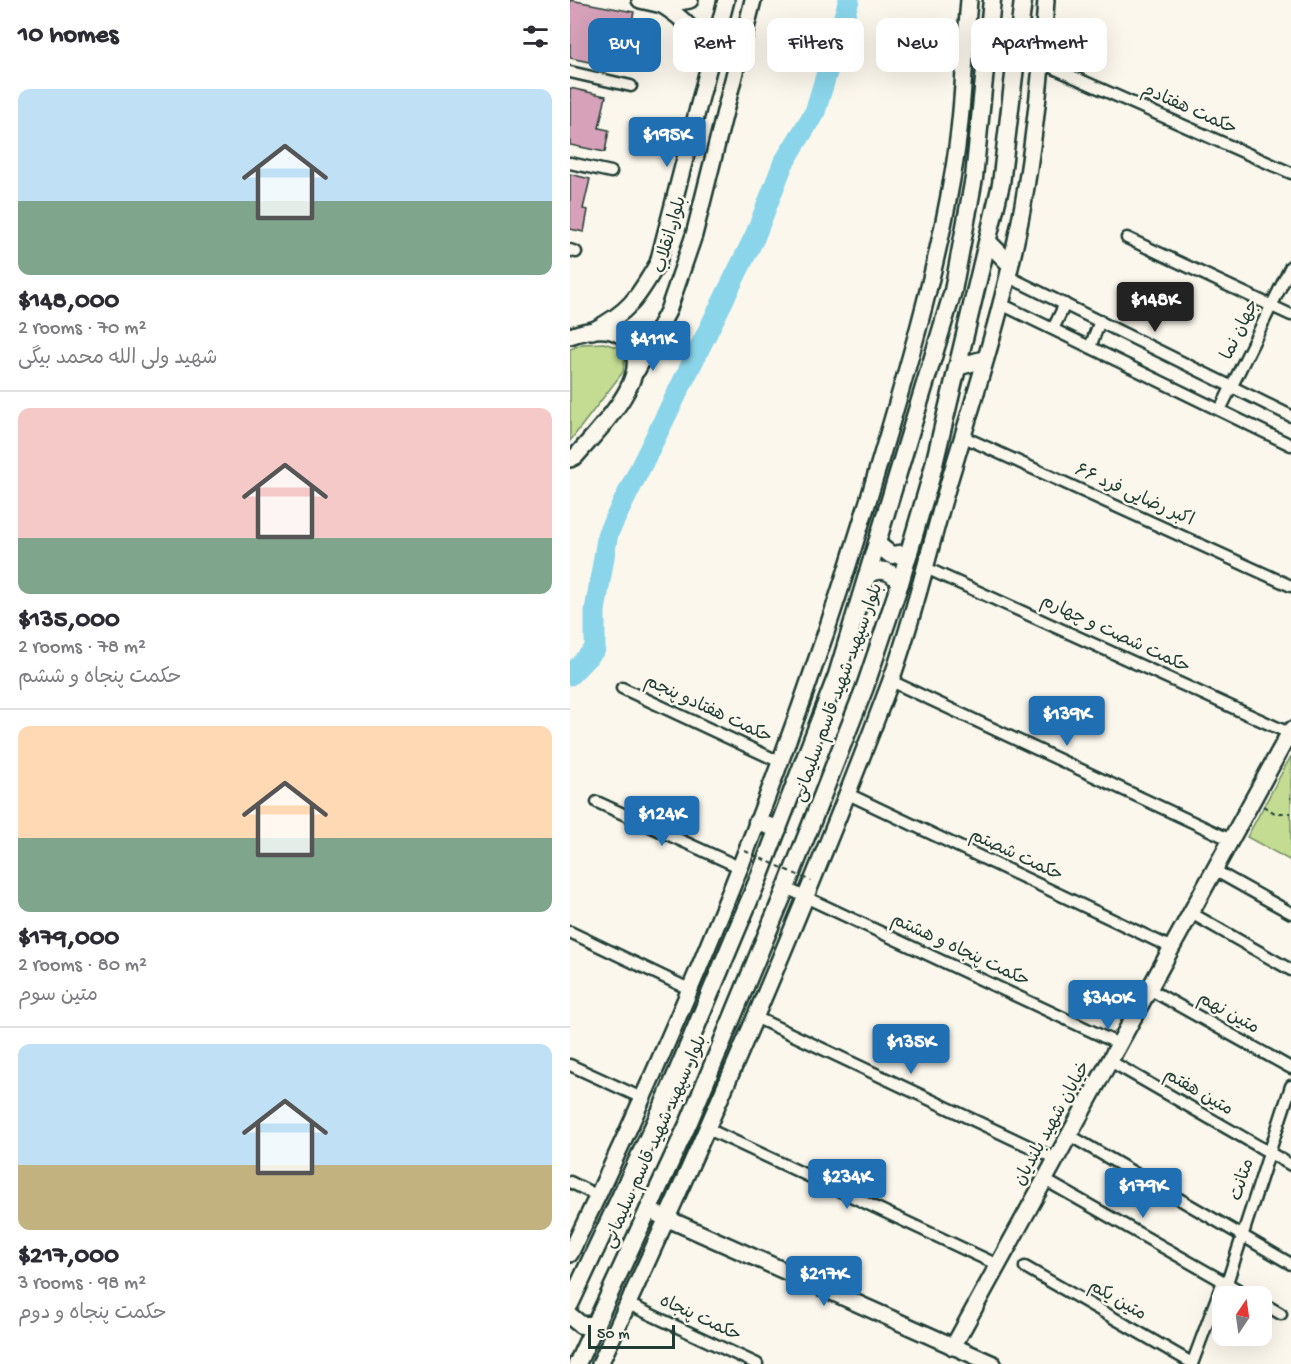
<!DOCTYPE html>
<meta charset="utf-8">
<style>
body{margin:0;font-family:"Gochi Hand","Playpen Sans Arabic",sans-serif;background:#f7f7f7;color:#2b2b33;height:100vh;display:flex;flex-direction:column;font-size:22px;white-space:nowrap}
*{box-sizing:border-box;margin:0}
p{font-size:20px;color:#7c7c81}
.icon{flex:none;width:33px;height:33px;fill:none;stroke:currentColor;stroke-width:2;stroke-linecap:round;stroke-linejoin:round}
.map{position:relative;flex:1;overflow:hidden}
.sheet{display:flex;flex-direction:column;background:#fff;width:570px}
.sheet>*{flex:none}
.banner{position:absolute;left:18px;top:18px;width:570px;height:54px;display:flex;gap:12px}
.needle{width:39px;rotate:13deg}
.tools{position:absolute;left:642px;top:1286px;display:grid;gap:12px}
.tools a{display:grid;place-items:center;width:60px;height:60px;border-radius:12px;background:#fff;box-shadow:0 6px 24px #0002;font-size:30px}
.scale{position:absolute;left:18px;bottom:15px;width:87px;box-sizing:border-box;padding-left:6px;border:3px solid #1f3d34;border-top:0;font-size:16px;line-height:21px;white-space:nowrap;color:#1f3d34;-webkit-text-stroke:4px #fbf7ec;paint-order:stroke}
.price{position:absolute;translate:-50% -51px;padding:0 14px;border-radius:6px;background:#1f6fb2;color:#fff;font-size:20px;line-height:39px;filter:drop-shadow(0 2px 3px #0008)}
.price::after{content:'';position:absolute;left:50%;top:36px;width:18px;height:14px;margin-left:-9px;background:inherit;clip-path:polygon(0 0,100% 0,50% 100%)}
.price.active{background:#222;color:#fff}
ul{padding:0;list-style:none}
li{display:grid;align-content:center;gap:12px;height:318px;padding:0 18px}
li+li{border-top:2px solid #e1e1e2}
li span{display:grid;place-items:center;height:186px;border-radius:12px;color:#555}
li>.icon{margin-inline-start:auto}
span .icon{width:108px;height:108px;fill:#fffc;stroke-width:1}
li b{font-size:26px}
h2{display:flex;justify-content:space-between;align-items:center;height:72px;padding:0 18px;font-size:26px}
.tag{padding:0 21px;border-radius:12px;background:#fff;box-shadow:0 6px 24px #0002;font-size:21px;line-height:54px}
.tag.active{background:#1f6fb2;color:#fff}
main{display:flex;flex:1;min-height:0}
.map>svg:first-child{display:block}
</style>
<main>
<section class="sheet">
<h2>10 homes<svg class="icon" aria-label="filters" viewBox="0 0 24 24"><path d="M4 7h16M4 17h16"/><circle cx="9" cy="7" r="2"/><circle cx="15" cy="17" r="2"/></svg></h2>
<ul>
<li><span style="background:linear-gradient(#bfe0f5 60%,#7fa58c 0)"><svg class="icon" aria-label="home" viewBox="0 0 24 24"><path d="M3 11l9-7 9 7M6 9v11h12V9"/></svg></span><div><b>$148,000</b><p>2 rooms · 70 m²</p><p>شهید ولی الله محمد بیگی</p></div></li>
<li><span style="background:linear-gradient(#f6c9c9 70%,#7fa58c 0)"><svg class="icon" aria-label="home" viewBox="0 0 24 24"><path d="M3 11l9-7 9 7M6 9v11h12V9"/></svg></span><div><b>$135,000</b><p>2 rooms · 78 m²</p><p>حکمت پنجاه و ششم</p></div></li>
<li><span style="background:linear-gradient(#ffd9b3 60%,#7fa58c 0)"><svg class="icon" aria-label="home" viewBox="0 0 24 24"><path d="M3 11l9-7 9 7M6 9v11h12V9"/></svg></span><div><b>$179,000</b><p>2 rooms · 80 m²</p><p>متین سوم</p></div></li>
<li><span style="background:linear-gradient(#bfe0f5 65%,#c2b280 0)"><svg class="icon" aria-label="home" viewBox="0 0 24 24"><path d="M3 11l9-7 9 7M6 9v11h12V9"/></svg></span><div><b>$217,000</b><p>3 rooms · 98 m²</p><p>حکمت پنجاه و دوم</p></div></li>
</ul>
</section>
<div class="map">
<svg width="721" height="1364" viewBox="0 0 721 1364">
<rect width="100%" height="100%" fill="#fbf7ec"/>
<filter id="ink" filterUnits="userSpaceOnUse"><feTurbulence type="fractalNoise" baseFrequency=".0167" numOctaves="2"/><feDisplacementMap in="SourceGraphic" scale="12" xChannelSelector="R" yChannelSelector="G"/><feConvolveMatrix kernelMatrix="1 2 1 2 8 2 1 2 1" color-interpolation-filters="sRGB"/></filter>
<g filter="url(#ink)">
<g fill="#c3dc92" stroke="#718c63" stroke-width="1.5">
<polygon points="34,343 49,348 55,355 53,372 0,441 0,349 13,344"/>
<polygon points="721,756 721,861 677,837"/>
</g>
<g fill="none" stroke-linecap="round" stroke-linejoin="round">
<polyline stroke="#8ad5ea" stroke-width="21" points="0,675 25,649 25,611 38,533 185,236 213,164 245,112 279,0"/>
</g>
<g fill="#d6a1b9" stroke="#1f3d34" stroke-width="1.5">
<polygon points="0,0 64,12 56,47 60,48 56,70 0,58"/>
<polygon points="0,88 36,96 29,128 39,130 35,152 0,145"/>
<polygon points="0,174 20,179 13,209 18,210 14,232 0,229"/>
</g>
<g fill="none" stroke-linecap="round" stroke-linejoin="round">
<defs>
<g id="street">
<polyline points="472,63 721,173"/>
<polyline points="0,72 61,86"/>
<polyline points="0,163 41,172"/>
<polyline points="557,238 721,315"/>
<polyline points="0,250 6,252"/>
<polyline points="437,276 721,416"/>
<polyline points="431,304 721,445"/>
<polyline points="483,329 495,304"/>
<polyline points="520,347 530,321"/>
<polyline points="650,410 721,266"/>
<polyline points="394,437 721,586"/>
<polyline points="356,568 719,733"/>
<polyline points="321,681 661,840"/>
<polyline points="52,688 210,762"/>
<polyline points="276,793 602,948"/>
<polyline points="27,802 169,867"/>
<polyline points="644,870 721,913"/>
<polyline points="216,888 549,1044"/>
<polyline points="621,913 721,970"/>
<polyline points="0,932 119,989"/>
<polyline points="579,989 721,1068"/>
<polyline points="185,1017 486,1159"/>
<polyline points="540,1061 721,1165"/>
<polyline points="0,1065 74,1099"/>
<polyline points="138,1129 428,1265"/>
<polyline points="499,1135 721,1264"/>
<polyline points="475,1180 679,1296"/>
<polyline points="0,1182 28,1196"/>
<polyline points="455,1267 622,1363"/>
<polyline points="657,1283 721,1086"/>
<polyline points="692,1303 711,1314"/>
<polyline points="58,1304 187,1364"/>
<polyline points="622,1364 653,1281"/>
</g>
<g id="secondary">
<polyline points="70,0 92,5 120,0"/>
<path d="M92,5c23,14 36,29 49,53"/>
<path d="M22,331c37,-19 45,-32 66,-68l68,-263"/>
<path d="M0,336c17,-6 38,-11 53,1 40,31 -26,94 -47,119l-6,3"/>
<polyline points="67,370 98,311 124,235 183,0"/>
<polyline points="78,1210 423,1364"/>
<path d="M0,1254c120,-249 225,-507 304,-773 30,-100 60,-199 78,-302 11,-59 12,-120 17,-179"/>
<polyline points="383,1347 721,730"/>
<path d="M30,1364c104,-223 203,-450 290,-681 24,-65 39,-134 59,-201 29,-97 61,-194 77,-295 10,-62 16,-124 20,-187"/>
</g>
<g id="primary">
<polyline points="418,242 440,264"/>
<polyline points="387,367 415,359"/>
<polyline points="307,544 321,555 339,553"/>
<path d="M297,575c13,-8 25,-5 33,8"/>
<polyline points="187,822 208,829"/>
<polyline points="0,1304 92,1108 190,875 267,675 383,291 404,178 422,0"/>
<polyline points="0,1316 11,1325 26,1325"/>
<polyline points="7,1364 119,1122 216,888 295,687 330,583 361,477 431,184 453,0"/>
</g>
</defs>
<use href="#street" stroke="#1f3d34" stroke-width="15"/>
<use href="#secondary" stroke="#1f3d34" stroke-width="20"/>
<use href="#primary" stroke="#1f3d34" stroke-width="21"/>
<g stroke="#1f3d34" stroke-width="2" stroke-dasharray="4.5 4.5" stroke-linecap="butt">
<polyline points="720,798 721,798"/>
<polyline points="693,806 705,813 721,813"/>
</g>
<use href="#street" stroke="#fbf7ec" stroke-width="10"/>
<use href="#secondary" stroke="#fbf7ec" stroke-width="15"/>
<use href="#primary" stroke="#fbf7ec" stroke-width="16"/>
<polyline stroke="#1f3d34" stroke-width="2" stroke-dasharray="4.5 4.5" stroke-linecap="butt" points="175,851 241,881"/>
</g>
</g>
<g text-anchor="middle" dominant-baseline="central" stroke-width="5" stroke-linejoin="round" paint-order="stroke">
<g font-size="18" fill="#1f3d34" stroke="#fbf7ec">
<text transform="translate(619 110) rotate(24)">حکمت هفتادم</text>
<text transform="translate(101 235) rotate(-74)">بلوار انقلاب</text>
<text transform="translate(671 330) rotate(-64)">جهان نما</text>
<text transform="translate(564 496) rotate(24)">۶۶ اکبر رضایی فرد</text>
<text transform="translate(545 635) rotate(25)">حکمت شصت و چهارم</text>
<text transform="translate(269 693) rotate(-70)">بلوار سپهبد شهید قاسم سلیمانی</text>
<text transform="translate(138 710) rotate(25)">حکمت هفتادو پنجم</text>
<text transform="translate(446 856) rotate(25)">حکمت شصتم</text>
<text transform="translate(390 951) rotate(25)">حکمت پنجاه و هشتم</text>
<text transform="translate(658 1014) rotate(29)">متین نهم</text>
<text transform="translate(628 1093) rotate(30)">متین هفتم</text>
<text transform="translate(483 1124) rotate(-61)">خیابان شهید بلندیان</text>
<text transform="translate(86 1142) rotate(-66)">بلوار سپهبد شهید قاسم سلیمانی</text>
<text transform="translate(673 1180) rotate(-72)">متانت</text>
<text transform="translate(547 1301) rotate(30)">متین یکم</text>
<text transform="translate(130 1319) rotate(25)">حکمت پنجاه</text>
</g>
</g>
</svg>
<div class="tools">
<a><svg class="needle" viewBox="-14 -14 28 28"><path d="M0-13l5 13h-10z" fill="#e53935"/><path d="M0 13l5-13h-10z" fill="#7c7c81"/></svg></a>
</div>
<div class="scale">50 m</div>
<b class="price" style="left:97px;top:168px">$195K</b>
<b class="price active" style="left:585px;top:333px">$148K</b>
<b class="price" style="left:83px;top:372px">$411K</b>
<b class="price" style="left:497px;top:747px">$139K</b>
<b class="price" style="left:92px;top:847px">$124K</b>
<b class="price" style="left:538px;top:1031px">$340K</b>
<b class="price" style="left:341px;top:1075px">$135K</b>
<b class="price" style="left:277px;top:1210px">$234K</b>
<b class="price" style="left:573px;top:1219px">$179K</b>
<b class="price" style="left:254px;top:1307px">$217K</b>
<div class="banner">
<a class="tag active">Buy</a>
<a class="tag">Rent</a>
<a class="tag">Filters</a>
<a class="tag">New</a>
<a class="tag">Apartment</a>
</div>
</div>
</main>
